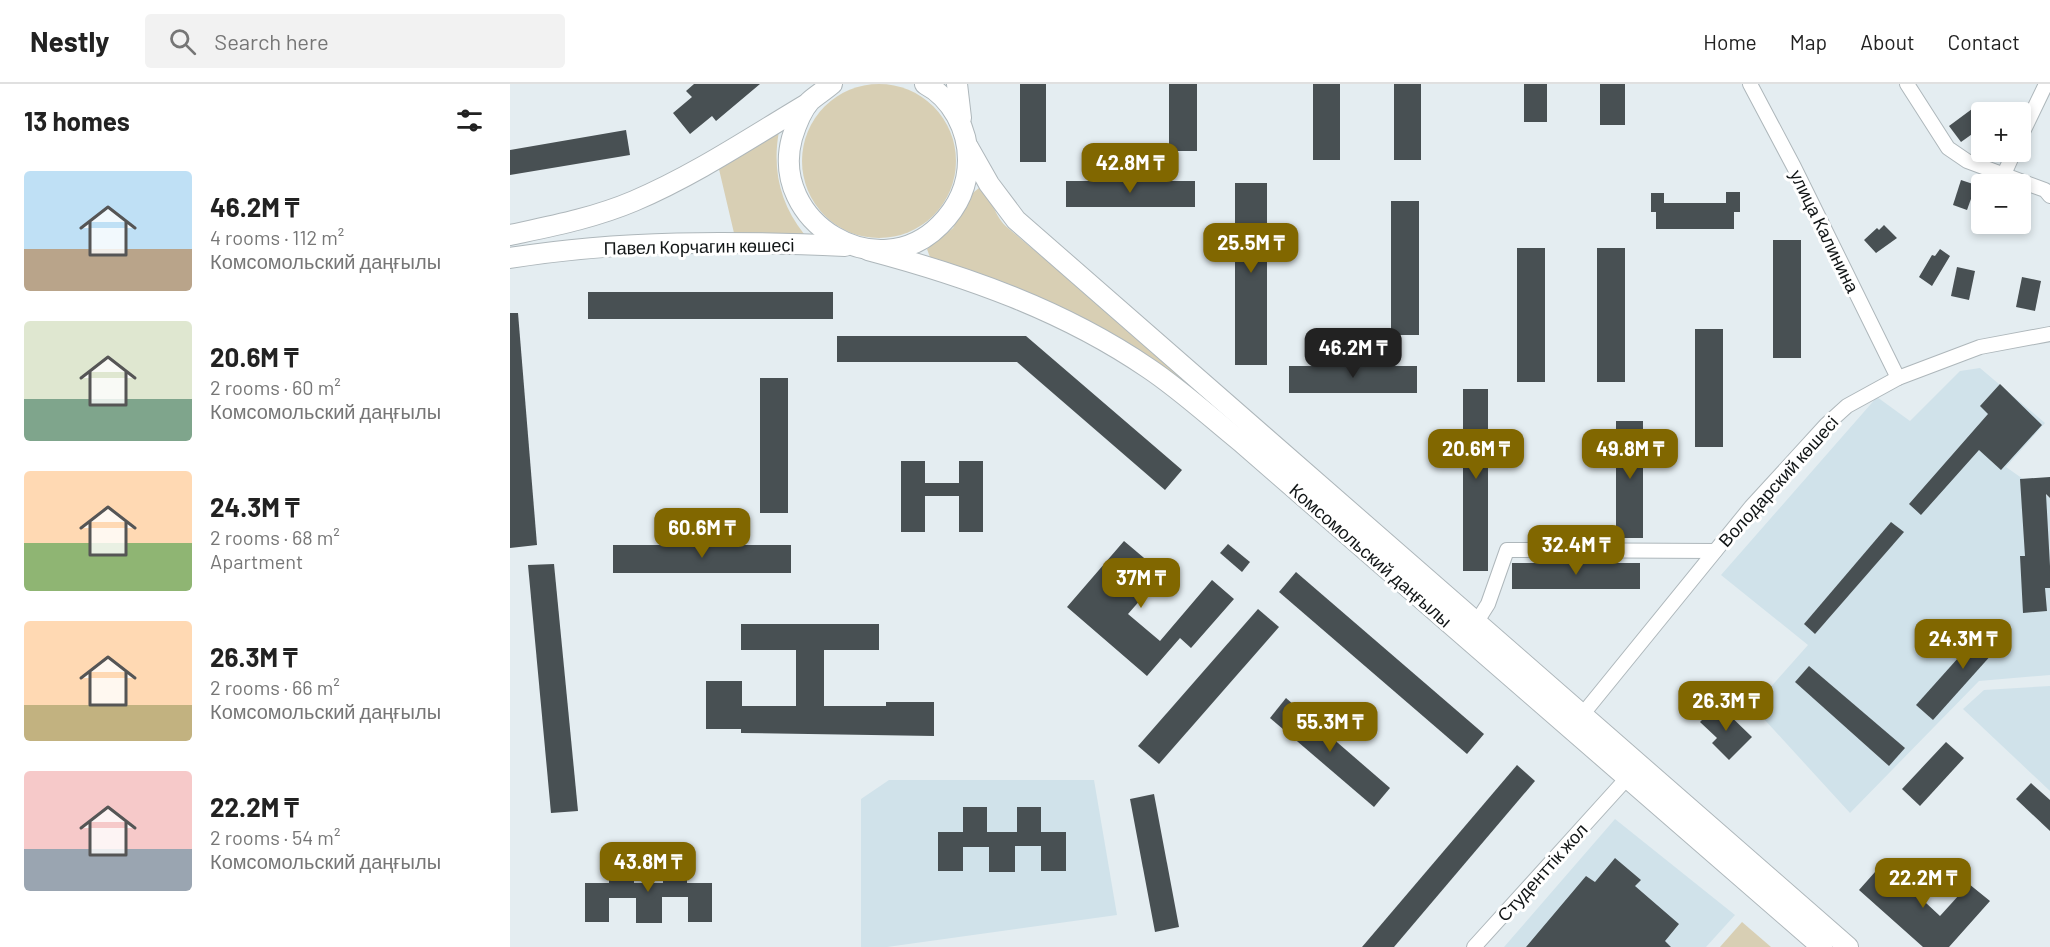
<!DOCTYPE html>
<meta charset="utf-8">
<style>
body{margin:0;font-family:Barlow,sans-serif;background:#f2f2f2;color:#222;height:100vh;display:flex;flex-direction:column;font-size:22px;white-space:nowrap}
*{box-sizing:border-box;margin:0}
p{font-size:20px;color:#767676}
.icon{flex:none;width:33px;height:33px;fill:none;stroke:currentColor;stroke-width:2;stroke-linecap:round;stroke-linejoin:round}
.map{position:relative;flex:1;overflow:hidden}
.sheet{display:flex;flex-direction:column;background:#fff;width:510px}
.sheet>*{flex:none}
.tools{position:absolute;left:1461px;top:18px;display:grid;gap:12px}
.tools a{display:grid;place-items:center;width:60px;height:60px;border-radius:6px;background:#fff;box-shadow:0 3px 9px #0003;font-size:30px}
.price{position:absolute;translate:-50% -51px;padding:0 14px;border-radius:12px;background:#816700;color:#fff;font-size:20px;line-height:39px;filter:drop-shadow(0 2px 3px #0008)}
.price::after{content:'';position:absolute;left:50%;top:36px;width:18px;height:14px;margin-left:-9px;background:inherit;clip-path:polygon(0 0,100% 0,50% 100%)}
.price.selected{background:#222;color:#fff}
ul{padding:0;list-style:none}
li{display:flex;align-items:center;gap:18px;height:150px;padding:0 24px}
li span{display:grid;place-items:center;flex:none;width:168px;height:120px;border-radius:6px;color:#555}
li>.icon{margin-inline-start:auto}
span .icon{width:72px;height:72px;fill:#fffc;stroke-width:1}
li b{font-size:26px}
h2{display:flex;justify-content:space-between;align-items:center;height:72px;padding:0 24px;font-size:26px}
header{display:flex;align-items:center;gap:36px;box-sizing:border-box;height:84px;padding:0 30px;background:#fff;border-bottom:2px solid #e0e0e0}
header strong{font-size:28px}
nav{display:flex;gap:33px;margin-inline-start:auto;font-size:21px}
.search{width:420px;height:54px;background:#f2f2f2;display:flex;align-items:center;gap:15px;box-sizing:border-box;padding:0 21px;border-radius:6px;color:#767676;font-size:22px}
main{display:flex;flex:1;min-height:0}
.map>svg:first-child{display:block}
</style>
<header>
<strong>Nestly</strong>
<div class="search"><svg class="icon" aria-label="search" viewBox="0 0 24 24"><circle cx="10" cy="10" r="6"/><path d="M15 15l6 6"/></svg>Search here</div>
<nav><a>Home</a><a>Map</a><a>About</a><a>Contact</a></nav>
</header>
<main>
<section class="sheet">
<h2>13 homes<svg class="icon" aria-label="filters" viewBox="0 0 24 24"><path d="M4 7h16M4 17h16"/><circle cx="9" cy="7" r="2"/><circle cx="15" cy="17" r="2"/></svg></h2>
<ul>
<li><span style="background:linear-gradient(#bfe0f5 65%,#b9a48a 0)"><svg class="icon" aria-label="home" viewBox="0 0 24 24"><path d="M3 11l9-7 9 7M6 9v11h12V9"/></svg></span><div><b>46.2M ₸</b><p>4 rooms · 112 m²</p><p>Комсомольский даңғылы</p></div></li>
<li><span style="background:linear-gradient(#dfe7d0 65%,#7fa58c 0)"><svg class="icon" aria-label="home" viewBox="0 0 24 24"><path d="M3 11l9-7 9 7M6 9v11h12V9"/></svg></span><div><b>20.6M ₸</b><p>2 rooms · 60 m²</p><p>Комсомольский даңғылы</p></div></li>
<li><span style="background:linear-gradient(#ffd9b3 60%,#8fb573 0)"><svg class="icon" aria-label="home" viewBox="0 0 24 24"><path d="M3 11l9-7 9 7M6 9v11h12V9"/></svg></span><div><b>24.3M ₸</b><p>2 rooms · 68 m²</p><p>Apartment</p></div></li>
<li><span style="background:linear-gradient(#ffd9b3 70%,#c2b280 0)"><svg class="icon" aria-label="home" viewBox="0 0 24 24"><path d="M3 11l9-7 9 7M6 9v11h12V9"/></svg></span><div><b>26.3M ₸</b><p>2 rooms · 66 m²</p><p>Комсомольский даңғылы</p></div></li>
<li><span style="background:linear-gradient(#f6c9c9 65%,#9aa5b1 0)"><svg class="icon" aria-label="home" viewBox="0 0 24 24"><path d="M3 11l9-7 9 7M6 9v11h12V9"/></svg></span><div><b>22.2M ₸</b><p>2 rooms · 54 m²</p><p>Комсомольский даңғылы</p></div></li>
</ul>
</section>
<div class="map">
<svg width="1540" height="863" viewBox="0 0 1540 863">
<rect width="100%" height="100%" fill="#e4edf1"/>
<g fill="#d0e2ea">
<polygon points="1470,284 1535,339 1496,383 1540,414 1540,591 1469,597 1340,729 1243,623 1298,561 1211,491 1367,313 1400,337 1450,287"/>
<polygon points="1540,602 1540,707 1453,625 1474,606"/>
<polygon points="379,696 584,696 607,831 377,863 351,863 351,715"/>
<polygon points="1105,735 1225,831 1196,863 994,863"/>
</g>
<g fill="#d8cfb4">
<circle cx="369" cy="77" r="77"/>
<path d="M269,47c-7,39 1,72 25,103l-7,3 -63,-4 -16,-68z"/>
<path d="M469,104c14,9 15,29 29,40 84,70 165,143 249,214l-79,-60 -247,-122 -4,-11 26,-21 16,-32z"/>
<polygon points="1232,838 1261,863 1210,863"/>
</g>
<g fill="#485053">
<polygon points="184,0 250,0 206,37 202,32 180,50 163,29 182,13 176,7"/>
<rect x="510" y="0" width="26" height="78"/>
<rect x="659" y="0" width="28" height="67"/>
<rect x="803" y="0" width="27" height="76"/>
<rect x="884" y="0" width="27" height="76"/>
<rect x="1014" y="0" width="23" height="38"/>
<rect x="1090" y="0" width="25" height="41"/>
<polygon points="1462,25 1472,43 1451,58 1439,42"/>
<polygon points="116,46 120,71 0,91 0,66"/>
<polygon points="1451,96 1466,101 1457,126 1443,121"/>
<rect x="556" y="97" width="129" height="26"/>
<rect x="725" y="99" width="32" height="182"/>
<polygon points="1216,108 1230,108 1230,128 1224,128 1224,145 1146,145 1146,128 1141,128 1141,109 1154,109 1154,119 1216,119"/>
<rect x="881" y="117" width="28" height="134"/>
<polygon points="1374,141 1387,154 1366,169 1354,156 1367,144 1369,146"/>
<rect x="1263" y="156" width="28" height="118"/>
<rect x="1007" y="164" width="28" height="134"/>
<rect x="1087" y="164" width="28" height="134"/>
<polygon points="1430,165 1440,172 1422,202 1409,193 1422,171 1425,172"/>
<polygon points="1447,183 1465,187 1459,216 1441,212"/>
<polygon points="1512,193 1531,197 1525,227 1506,223"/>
<rect x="78" y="208" width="245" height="27"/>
<polygon points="0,229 8,229 27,461 0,464"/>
<rect x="1185" y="245" width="28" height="118"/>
<polygon points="327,252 516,252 672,386 655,406 507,278 327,278"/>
<rect x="779" y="282" width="128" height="27"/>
<rect x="250" y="294" width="28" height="135"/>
<polygon points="1490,300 1532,341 1491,386 1469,366 1411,431 1399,420 1478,330 1470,322"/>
<rect x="953" y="305" width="25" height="182"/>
<rect x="1106" y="337" width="27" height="117"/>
<polygon points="391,377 415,377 415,399 449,399 449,377 473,377 473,448 449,448 449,412 415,412 415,448 391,448"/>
<polygon points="1540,393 1540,414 1536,410 1540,482 1540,504 1535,504 1537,527 1513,529 1510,472 1515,472 1510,395"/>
<polygon points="1381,438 1394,448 1305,550 1294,540"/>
<polygon points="614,457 653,490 618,530 650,557 702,496 724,515 681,564 670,554 637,592 557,523"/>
<polygon points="718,460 740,478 732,488 710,469"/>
<rect x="103" y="461" width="178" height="28"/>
<rect x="1002" y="479" width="128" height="26"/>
<polygon points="44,480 68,727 41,729 18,481"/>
<polygon points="786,488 974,650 957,670 769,508"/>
<polygon points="748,525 769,543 649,680 628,662"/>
<polygon points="1483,535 1500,550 1423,636 1406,621"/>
<polygon points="231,540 369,540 369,566 314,566 314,622 376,622 376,618 424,618 424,652 231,649 231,645 196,645 196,597 232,597 232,622 286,622 286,566 231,566"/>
<polygon points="1299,582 1395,664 1379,682 1285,598"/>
<polygon points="776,614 880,704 864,723 760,634"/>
<polygon points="1208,620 1242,653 1219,676 1202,659 1207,654 1190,638"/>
<polygon points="1436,658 1454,674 1410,722 1392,705"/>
<polygon points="1007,681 1025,697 884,863 852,863"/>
<polygon points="1521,699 1540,716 1540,747 1506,715"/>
<polygon points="644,710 669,843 645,848 620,715"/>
<polygon points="453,723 477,723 477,748 507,748 507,723 531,723 531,748 556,748 556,787 531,787 531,762 505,762 505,788 479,788 479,763 453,763 453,787 428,787 428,748 453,748"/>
<polygon points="99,774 124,774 124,799 153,799 153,774 177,774 177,799 202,799 202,838 178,838 178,813 152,813 152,839 126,839 126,814 99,814 99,838 75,838 75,799 99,799"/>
<polygon points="1105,774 1131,796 1125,802 1169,840 1155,857 1161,863 1016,863 1076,792 1085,798"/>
<polygon points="1373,779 1430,832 1459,800 1480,817 1439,863 1413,863 1349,806"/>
</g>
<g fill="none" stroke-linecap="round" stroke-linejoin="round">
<defs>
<g id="street">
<polyline points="1240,0 1284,83 1388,294"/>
<polyline points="1397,0 1438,64 1457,77 1535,106 1540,112"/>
<polyline points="1510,54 1536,0"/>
<polyline points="1494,90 1504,68"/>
<polyline points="966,539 978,520 997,466 1205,467"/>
<polyline points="1072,631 1241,423 1316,341 1337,322 1388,294 1470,263 1540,250"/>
<polyline points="964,863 1118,693"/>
</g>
<g id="secondary">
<path d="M322,0c-7,6 -15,11 -22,17 -9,10 -14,24 -18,37 -23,84 86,150 148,87 18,-18 28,-40 28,-65 0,-30 -16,-62 -43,-76"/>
<polyline points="447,0 451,34"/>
<polyline points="458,63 479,100 506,136 1338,863"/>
<path d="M0,151c42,-9 84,-17 124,-34 61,-26 116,-63 173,-97"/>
<path d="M358,166c98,26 195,60 280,118 33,22 62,49 93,74l581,505"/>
<path d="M0,174c111,-18 223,-17 335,-12"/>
</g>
</defs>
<use href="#street" stroke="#aeb7bb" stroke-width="16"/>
<use href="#secondary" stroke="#aeb7bb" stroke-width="22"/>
<use href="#street" stroke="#fff" stroke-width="14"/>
<use href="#secondary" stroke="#fff" stroke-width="20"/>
</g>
<g text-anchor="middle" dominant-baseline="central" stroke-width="6" stroke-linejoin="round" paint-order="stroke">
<g font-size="18" fill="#121617" stroke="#fff">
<text transform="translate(1315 147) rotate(64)">улица Калинина</text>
<text transform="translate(189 162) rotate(-1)">Павел Корчагин көшесі</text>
<text transform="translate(1268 397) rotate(-48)">Володарский көшесі</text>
<text transform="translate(861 471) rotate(41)">Комсомольский даңғылы</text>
<text transform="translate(1032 788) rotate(-48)">Студенттік жол</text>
</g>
</g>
</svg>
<div class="tools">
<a>+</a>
<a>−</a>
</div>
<b class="price" style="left:620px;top:110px">42.8M ₸</b>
<b class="price" style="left:741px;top:190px">25.5M ₸</b>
<b class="price selected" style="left:843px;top:295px">46.2M ₸</b>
<b class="price" style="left:966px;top:396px">20.6M ₸</b>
<b class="price" style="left:1120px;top:396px">49.8M ₸</b>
<b class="price" style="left:192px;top:475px">60.6M ₸</b>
<b class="price" style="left:1066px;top:492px">32.4M ₸</b>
<b class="price" style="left:631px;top:525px">37M ₸</b>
<b class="price" style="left:1453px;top:586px">24.3M ₸</b>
<b class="price" style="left:1216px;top:648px">26.3M ₸</b>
<b class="price" style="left:820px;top:669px">55.3M ₸</b>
<b class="price" style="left:138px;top:809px">43.8M ₸</b>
<b class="price" style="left:1413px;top:825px">22.2M ₸</b>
</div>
</main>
